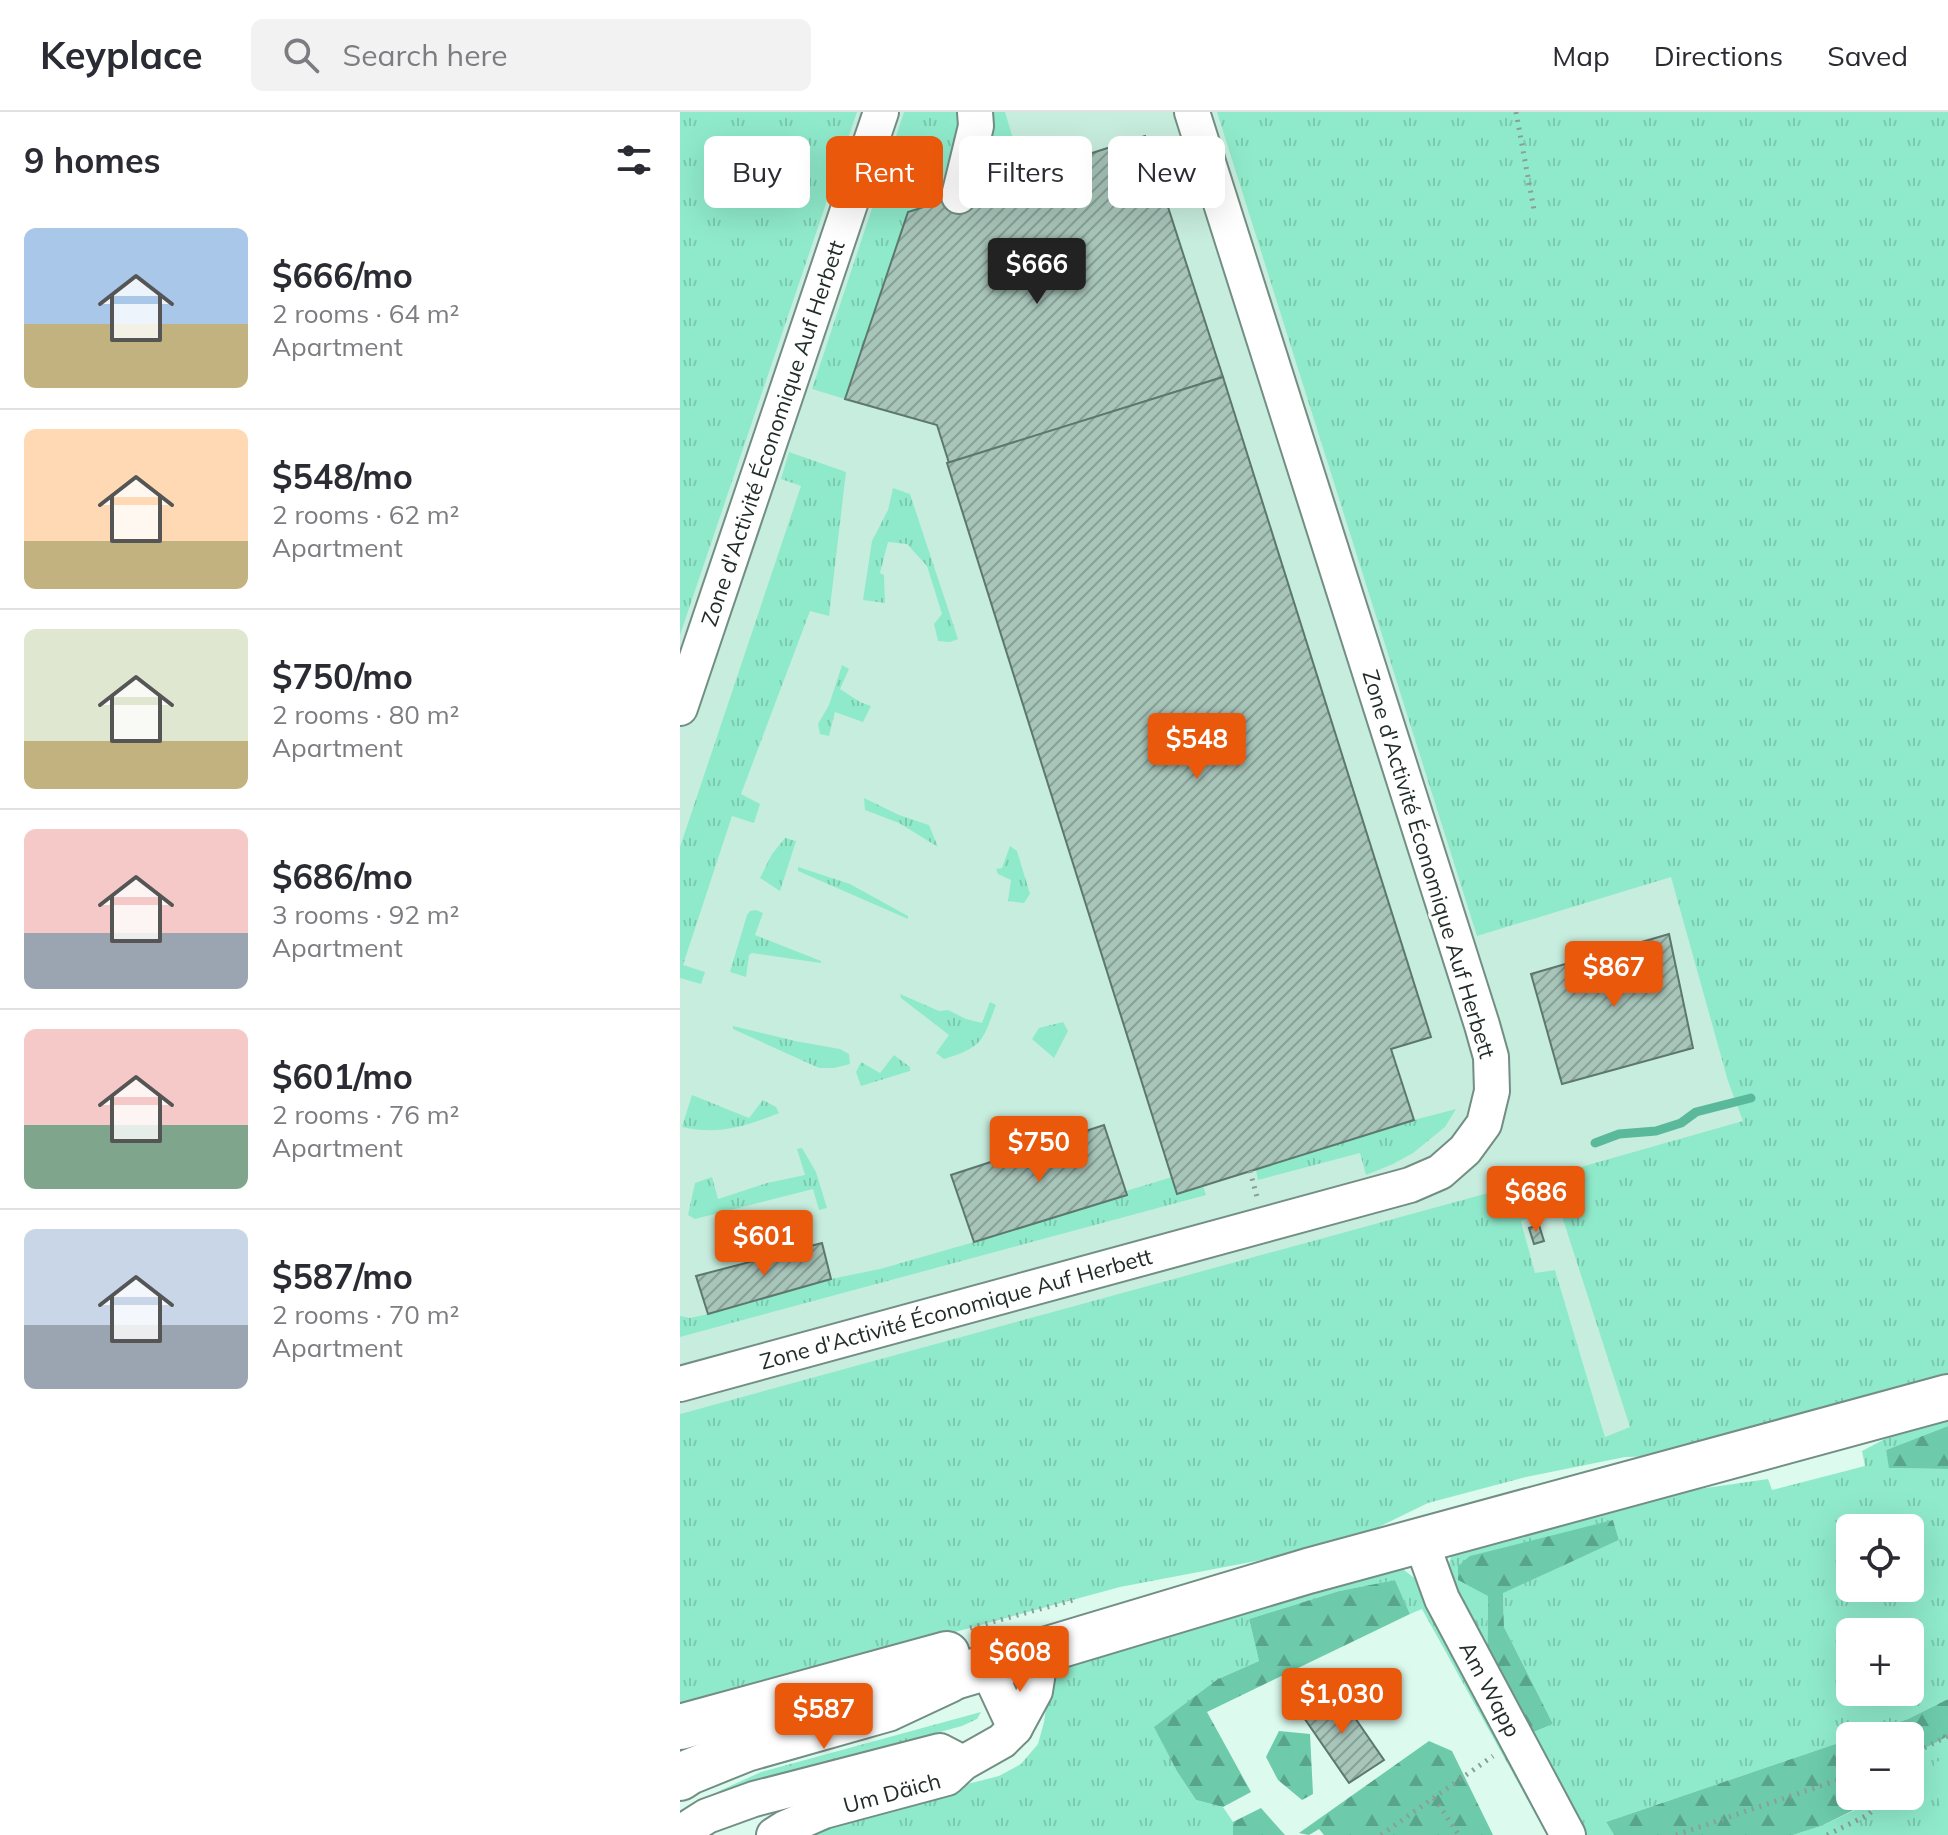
<!DOCTYPE html>
<meta charset="utf-8">
<style>
body{margin:0;font-family:Mulish,sans-serif;background:#f2f2f3;color:#2b2b33;height:100vh;display:flex;flex-direction:column;font-size:30px;white-space:nowrap}
*{box-sizing:border-box;margin:0}
p{font-size:26px;color:#7c7c81}
.icon{flex:none;width:44px;height:44px;fill:none;stroke:currentColor;stroke-width:2;stroke-linecap:round;stroke-linejoin:round}
.map{position:relative;flex:1;overflow:hidden}
.drawer{display:flex;flex-direction:column;background:#fff;width:680px}
.drawer>*{flex:none}
.top-card{position:absolute;left:24px;top:24px;width:760px;height:72px;display:flex;gap:16px}
.tools{position:absolute;left:1156px;top:1402px;display:grid;gap:16px}
.tools a{display:grid;place-items:center;width:88px;height:88px;border-radius:12px;background:#fff;box-shadow:0 8px 32px #0002;font-size:40px}
.price{position:absolute;translate:-50% -68px;padding:0 18px;border-radius:8px;background:#ea580c;color:#fff;font-size:26px;line-height:52px;filter:drop-shadow(0 2px 4px #0008)}
.price::after{content:'';position:absolute;left:50%;top:48px;width:24px;height:18px;margin-left:-12px;background:inherit;clip-path:polygon(0 0,100% 0,50% 100%)}
.price.current{background:#222;color:#fff}
ul{padding:0;list-style:none}
li{display:flex;align-items:center;gap:24px;height:200px;padding:0 24px}
li+li{border-top:2px solid #e1e1e2}
li span{display:grid;place-items:center;flex:none;width:224px;height:160px;border-radius:12px;color:#555}
li>.icon{margin-inline-start:auto}
span .icon{width:96px;height:96px;fill:#fffc;stroke-width:1}
li b{font-size:34px}
h2{display:flex;justify-content:space-between;align-items:center;height:96px;padding:0 24px;font-size:34px}
.pill{padding:0 28px;border-radius:12px;background:#fff;box-shadow:0 8px 32px #0002;font-size:28px;line-height:72px}
.pill.current{background:#ea580c;color:#fff}
header{display:flex;align-items:center;gap:48px;box-sizing:border-box;height:112px;padding:0 40px;background:#fff;border-bottom:2px solid #e1e1e2}
header strong{font-size:38px}
nav{display:flex;gap:44px;margin-inline-start:auto;font-size:28px}
.search{width:560px;height:72px;background:#f2f2f3;display:flex;align-items:center;gap:20px;box-sizing:border-box;padding:0 28px;border-radius:12px;color:#7c7c81;font-size:30px}
main{display:flex;flex:1;min-height:0}
.map>svg:first-child{display:block}
</style>
<header>
<strong>Keyplace</strong>
<div class="search"><svg class="icon" aria-label="search" viewBox="0 0 24 24"><circle cx="10" cy="10" r="6"/><path d="M15 15l6 6"/></svg>Search here</div>
<nav><a>Map</a><a>Directions</a><a>Saved</a></nav>
</header>
<main>
<section class="drawer">
<h2>9 homes<svg class="icon" aria-label="filters" viewBox="0 0 24 24"><path d="M4 7h16M4 17h16"/><circle cx="9" cy="7" r="2"/><circle cx="15" cy="17" r="2"/></svg></h2>
<ul>
<li><span style="background:linear-gradient(#a9c7e8 60%,#c2b280 0)"><svg class="icon" aria-label="home" viewBox="0 0 24 24"><path d="M3 11l9-7 9 7M6 9v11h12V9"/></svg></span><div><b>$666/mo</b><p>2 rooms · 64 m²</p><p>Apartment</p></div></li>
<li><span style="background:linear-gradient(#ffd9b3 70%,#c2b280 0)"><svg class="icon" aria-label="home" viewBox="0 0 24 24"><path d="M3 11l9-7 9 7M6 9v11h12V9"/></svg></span><div><b>$548/mo</b><p>2 rooms · 62 m²</p><p>Apartment</p></div></li>
<li><span style="background:linear-gradient(#dfe7d0 70%,#c2b280 0)"><svg class="icon" aria-label="home" viewBox="0 0 24 24"><path d="M3 11l9-7 9 7M6 9v11h12V9"/></svg></span><div><b>$750/mo</b><p>2 rooms · 80 m²</p><p>Apartment</p></div></li>
<li><span style="background:linear-gradient(#f6c9c9 65%,#9aa5b1 0)"><svg class="icon" aria-label="home" viewBox="0 0 24 24"><path d="M3 11l9-7 9 7M6 9v11h12V9"/></svg></span><div><b>$686/mo</b><p>3 rooms · 92 m²</p><p>Apartment</p></div></li>
<li><span style="background:linear-gradient(#f6c9c9 60%,#7fa58c 0)"><svg class="icon" aria-label="home" viewBox="0 0 24 24"><path d="M3 11l9-7 9 7M6 9v11h12V9"/></svg></span><div><b>$601/mo</b><p>2 rooms · 76 m²</p><p>Apartment</p></div></li>
<li><span style="background:linear-gradient(#c9d6e8 60%,#9aa5b1 0)"><svg class="icon" aria-label="home" viewBox="0 0 24 24"><path d="M3 11l9-7 9 7M6 9v11h12V9"/></svg></span><div><b>$587/mo</b><p>2 rooms · 70 m²</p><p>Apartment</p></div></li>
</ul>
</section>
<div class="map">
<svg width="1268" height="1723" viewBox="0 0 1268 1723">
<defs>
<pattern id="grass-tufts" width="24" height="20" patternUnits="userSpaceOnUse" patternTransform="scale(2)"><rect width="24" height="20" fill="#8feacb"/><path d="M3 7l-1-3M5 7V3M7 7l1-3M15 17l-1-3M17 17v-4M19 17l1-3" fill="none" stroke="#7bc9ae"/></pattern>
<pattern id="forest-firs" width="22" height="20" patternUnits="userSpaceOnUse" patternTransform="scale(2)"><rect width="22" height="20" fill="#6dcbac"/><path d="M5 1l3.5 6h-7zM16 11l3.5 6h-7z" fill="#59a58c"/></pattern>
<pattern id="building-hatch" width="6" height="6" patternUnits="userSpaceOnUse" patternTransform="scale(2)"><rect width="6" height="6" fill="#a8c5ba"/><path d="M-1 1l2-2M0 6l6-6M5 7l2-2" fill="none" stroke="#88a097"/></pattern>
</defs>
<rect width="100%" height="100%" fill="#dcfaee"/>
<polygon fill="#c7edde" points="0,0 861,0 1212,1245 950,1316 925,1325 875,1158 855,1162 841,1109 855,1103 172,1256 0,1302"/>
<g fill="url(#grass-tufts)" fill-rule="evenodd">
<polygon points="0,0 177,0 0,523"/>
<polygon points="224,0 284,0 264,89 228,101 165,287 132,277"/>
<polygon points="310,0 325,0 344,63 300,78 293,52"/>
<polygon points="537,0 1268,0 1268,1265 982,1344 945,1345 846,1365 748,1391 674,1427 597,1445 440,1475 0,1595 0,1302 841,1072 855,1103 841,1109 855,1161 875,1158 925,1325 950,1315 869,1064 1063,1009 1048,969 991,765 797,824"/>
<polygon points="109,340 166,360 149,504 130,499 61,682 80,692 74,711 52,704 3,853 25,860 21,872 0,866 0,735 121,374 101,367"/>
<polygon points="213,376 230,382 278,527 270,530 258,529 254,512 262,502 247,454 227,432 208,430 200,461 204,463 205,491 183,488 192,429 208,398"/>
<polygon points="162,553 169,557 160,577 180,590 191,594 183,610 155,600 149,624 140,622 138,612 149,593"/>
<polygon points="184,686 219,703 249,713 258,735 219,711 185,698"/>
<polygon points="105,726 116,729 100,779 80,766 92,742"/>
<polygon points="330,734 337,739 350,782 344,791 328,789 331,768 318,762 316,757 322,756"/>
<polygon points="118,755 170,772 228,804 228,807 118,759"/>
<polygon points="76,798 83,801 75,823 141,849 141,851 72,841 69,843 66,865 50,860 67,803 70,799"/>
<path d="M220,882l39,17 9,-1 18,9 16,4 8,-21 6,3c-14,37 -13,42 -52,54l-8,-6 13,-18 -48,-37z"/>
<polygon points="383,910 388,919 374,946 352,927 359,916"/>
<polygon points="53,914 115,929 160,937 169,942 170,952 154,956 139,956 53,917"/>
<polygon points="214,943 230,955 230,959 181,974 176,960 181,950 200,961"/>
<path d="M12,983l57,23 14,-18 13,7 3,6c-35,14 -59,22 -97,14z"/>
<polygon points="776,997 765,1015 733,1041 713,1052 686,1063 680,1041 578,1068 576,1058 734,1008"/>
<polygon points="122,1036 136,1060 147,1096 139,1098 133,1077 15,1107 8,1103 15,1071 32,1065 38,1087 87,1071 125,1063 117,1037"/>
<polygon points="492,1065 498,1082 523,1074 526,1083 0,1225 0,1204 10,1206 28,1202 151,1167 200,1157 294,1130 446,1083 446,1079"/>
<path d="M1268,1294v20l-62,24 4,18 58,1v230l-40,20 -50,17h-8v3l-244,83 8,13h-67l-125,-226 -12,5 -15,-34 -56,11 -90,28 10,42 -41,18 -40,94 18,27 27,7 10,15v13h-432l119,-39 79,-20 22,-12 17,-20 6,-22 5,-35 6,-12 16,-16 319,-92 14,3 37,29 10,-43 248,-67 69,-10 4,11 93,-24 -3,-15zM933,1408l6,20 -116,52 1,35 49,97 -36,15 -30,-56 1,-87zM1170,1416h60v60h-60zM1170,1520h60v60h-60z"/>
<polygon points="301,1600 297,1607 282,1614 35,1681 81,1660"/>
<polygon points="1268,1624 1268,1723 1113,1723 1141,1714 1186,1693 1184,1684 1230,1684 1230,1643"/>
</g>
<g fill="url(#forest-firs)">
<polygon points="1268,1314 1268,1357 1209,1356 1206,1338"/>
<polygon points="933,1408 939,1428 823,1481 824,1515 873,1612 837,1627 807,1572 808,1484 778,1468 778,1454 790,1444"/>
<polygon points="715,1468 730,1502 527,1600 571,1680 543,1695 516,1688 498,1661 474,1615 538,1567 579,1549 569,1507 659,1479"/>
<polygon points="1268,1587 1268,1624 1232,1643 1230,1643 1230,1624 1178,1624 1228,1607"/>
<polygon points="599,1619 630,1622 633,1682 622,1688 598,1668 586,1645"/>
<polygon points="1170,1627 1170,1684 1184,1684 1186,1692 1141,1714 1113,1723 934,1723 926,1710"/>
<polygon points="749,1629 772,1639 813,1723 644,1723 639,1717 629,1723 619,1721"/>
<polygon points="581,1696 605,1723 553,1723 553,1710"/>
</g>
<polygon fill="#8feacb" points="1268,1645 1268,1723 1263,1723 1254,1651"/>
<g fill="none" stroke-linecap="round" stroke-linejoin="round">
<polyline stroke="#5bb99b" stroke-width="9" points="915,1031 939,1022 976,1019 1001,1011 1016,1000 1071,986"/>
</g>
<g fill="url(#building-hatch)" stroke="#5d786e" stroke-width="2">
<polygon points="465,24 543,265 269,351 257,313 165,287 228,100"/>
<polygon points="543,265 751,925 711,937 734,1008 497,1082 267,351"/>
<polygon points="989,822 1013,936 882,972 851,862"/>
<polygon points="424,1013 447,1083 294,1130 271,1063"/>
<polygon points="859,1113 864,1129 854,1132 849,1116"/>
<polygon points="142,1131 151,1167 28,1202 16,1164"/>
<polygon points="655,1577 704,1648 669,1671 620,1600"/>
</g>
<g fill="none" stroke-linecap="round" stroke-linejoin="round">
<defs>
<g id="minor">
<polyline points="279,84 296,14 295,0"/>
<path id="s1" d="M0,596l201,-596"/>
<path id="s2" d="M0,1272l730,-199 30,-13 25,-22 19,-26 8,-33 -1,-34 -9,-32 -290,-913"/>
<path id="s3" d="M741,1429l21,58 126,236"/>
<polyline points="307,1556 335,1616"/>
<polyline points="0,1721 27,1704 74,1687 260,1639 283,1651"/>
<path id="s4" d="M94,1723l11,-7 39,-17 123,-33 16,-15 39,-22 13,-13 20,-37 3,-19 -3,-18"/>
</g>
<g id="major">
<polyline points="231,1578 628,1459 1268,1285"/>
<polyline points="0,1615 267,1542"/>
</g>
<polyline id="highway" points="0,1666 9,1660 66,1637 207,1597 269,1568"/>
</defs>
<use href="#minor" stroke="#738e84" stroke-width="38"/>
<use href="#major" stroke="#738e84" stroke-width="48"/>
<use href="#highway" stroke="#738e84" stroke-width="48"/>
<g stroke="#8a9f97" stroke-width="5" stroke-dasharray="2 6" stroke-linecap="butt">
<polyline points="836,0 854,98"/>
<polyline points="570,1059 577,1085"/>
<polyline points="290,1516 393,1488"/>
<polyline points="1230,1643 1268,1624"/>
<polyline points="754,1686 779,1723"/>
<polyline points="701,1723 813,1644"/>
<polyline points="996,1723 1170,1664"/>
<polyline points="1147,1723 1188,1703 1207,1684"/>
</g>
<use href="#minor" stroke="#fff" stroke-width="34"/>
<use href="#major" stroke="#fff" stroke-width="44"/>
<use href="#highway" stroke="#fff" stroke-width="44"/>
</g>
<g text-anchor="middle" dominant-baseline="central" stroke-width="6" stroke-linejoin="round" paint-order="stroke">
<g font-size="22" fill="#222d29" stroke="#fff">
<text stroke="none"><textPath href="#s1" startOffset="290">Zone d'Activité Économique Auf Herbett</textPath></text>
<text transform="translate(749 752) rotate(73)">Zone d'Activité Économique Auf Herbett</text>
<text stroke="none"><textPath href="#s2" startOffset="286">Zone d'Activité Économique Auf Herbett</textPath></text>
<text stroke="none"><textPath href="#s3" startOffset="164">Am Wapp</textPath></text>
<text stroke="none"><textPath href="#s4" startOffset="126">Um Däich</textPath></text>
</g>
</g>
</svg>
<div class="tools">
<a><svg class="icon" aria-label="locate" viewBox="0 0 24 24"><circle cx="12" cy="12" r="6"/><path d="M12 2v4M12 18v4M2 12h4M18 12h4"/></svg></a>
<a>+</a>
<a>−</a>
</div>
<b class="price current" style="left:357px;top:194px">$666</b>
<b class="price" style="left:517px;top:669px">$548</b>
<b class="price" style="left:934px;top:897px">$867</b>
<b class="price" style="left:359px;top:1072px">$750</b>
<b class="price" style="left:856px;top:1122px">$686</b>
<b class="price" style="left:84px;top:1166px">$601</b>
<b class="price" style="left:340px;top:1582px">$608</b>
<b class="price" style="left:662px;top:1624px">$1,030</b>
<b class="price" style="left:144px;top:1639px">$587</b>
<div class="top-card">
<a class="pill">Buy</a>
<a class="pill current">Rent</a>
<a class="pill">Filters</a>
<a class="pill">New</a>
</div>
</div>
</main>
